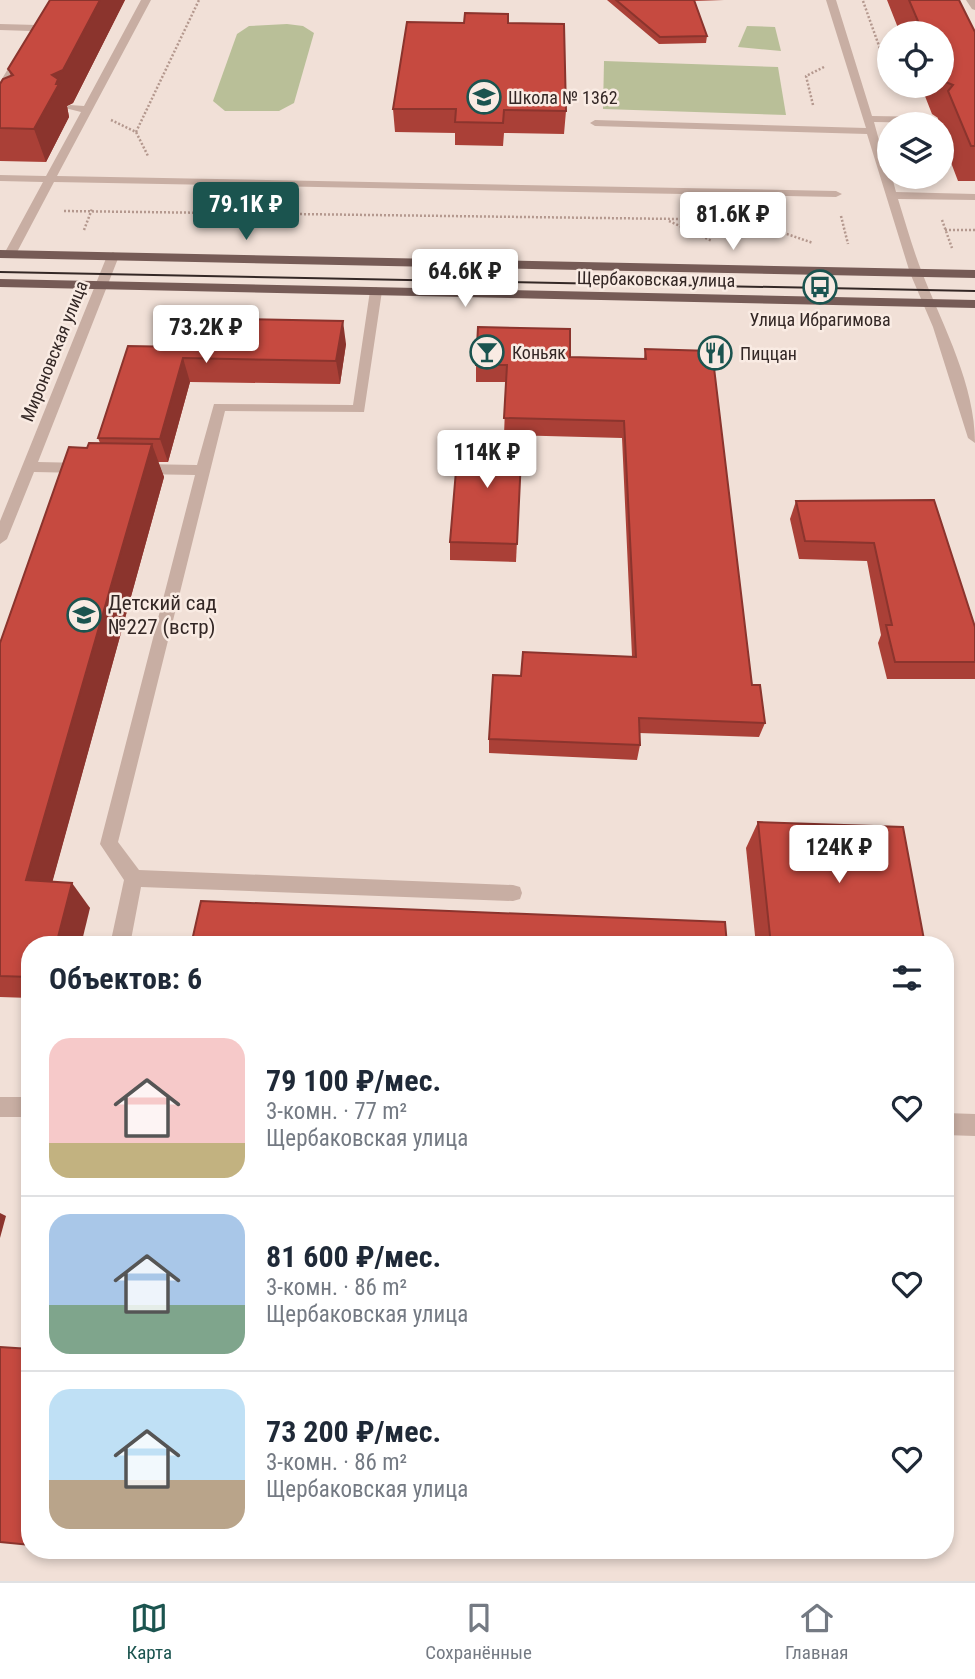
<!DOCTYPE html>
<html lang="ru">
<meta charset="utf-8">
<style>
body{margin:0;font-family:"Roboto Condensed",sans-serif;background:#f6f6f7;color:#1f2937;height:100vh;display:flex;flex-direction:column;font-size:26px;white-space:nowrap}
*{box-sizing:border-box;margin:0}
p{font-size:23px;color:#747a83}
.icon{flex:none;width:38px;height:38px;fill:none;stroke:currentColor;stroke-width:2;stroke-linecap:round;stroke-linejoin:round}
.map{position:relative;flex:1;overflow:hidden}
.sheet{position:absolute;left:21px;top:936px;width:933px;height:623px;display:flex;flex-direction:column;background:#fff;border-radius:28px;box-shadow:0 4px 10px #0003}
.sheet>*{flex:none}
.tools{position:absolute;left:877px;top:21px;display:grid;gap:14px}
.tools a{display:grid;place-items:center;width:77px;height:77px;border-radius:50%;background:#fff;box-shadow:0 4px 10px #0003;font-size:35px}
.price{position:absolute;translate:-50% -60px;padding:0 16px;border-radius:7px;background:#fff;color:#222;font-size:23px;line-height:46px;filter:drop-shadow(0 2px 4px #0008)}
.price::after{content:'';position:absolute;left:50%;top:42px;width:21px;height:16px;margin-left:-10px;background:inherit;clip-path:polygon(0 0,100% 0,50% 100%)}
.price.active{background:#1b544f;color:#fff}
ul{padding:0;list-style:none}
li{display:flex;align-items:center;gap:21px;height:175px;padding:0 28px}
li+li{border-top:2px solid #e0e1e3}
li span{display:grid;place-items:center;flex:none;width:196px;height:140px;border-radius:21px;color:#555}
li>.icon{margin-inline-start:auto}
span .icon{width:84px;height:84px;fill:#fffc;stroke-width:1}
li b{font-size:30px}
h2{display:flex;justify-content:space-between;align-items:center;height:84px;padding:0 28px;font-size:30px}
.tabs{display:flex;justify-content:space-around;align-items:center;height:98px;border-top:2px solid #e0e1e3;background:#fff;font-size:19px;color:#747a83}
.tabs a{display:grid;justify-items:center;gap:4px}
.tabs .active{color:#1b544f}
.map>svg:first-child{display:block}
</style>
<div class="map">
<svg width="975" height="1581" viewBox="0 0 975 1581">
<rect width="100%" height="100%" fill="#f1e0d7"/>
<g fill="#b9bf98">
<polygon points="287,24 303,26 314,33 294,103 279,111 225,111 213,101 237,34 249,26"/>
<polygon points="747,26 775,27 781,51 738,47"/>
<polygon points="604,61 778,67 786,115 603,109"/>
</g>
<g fill="none" stroke-linecap="round" stroke-linejoin="round">
<g stroke="#b4988e" stroke-width="2.5" stroke-dasharray="2 2" stroke-linecap="butt">
<polyline points="863,1 889,74"/>
<polyline points="813,105 806,76 824,67"/>
<polyline points="111,120 136,132 148,156"/>
<polyline points="136,132 199,0"/>
<polyline points="64,211 755,220"/>
<polyline points="841,216 848,244"/>
<polyline points="942,220 952,248"/>
<polyline points="669,221 712,241"/>
<polyline points="749,221 813,243"/>
<polyline points="84,230 92,209"/>
<polyline points="945,230 975,230"/>
</g>
<g fill="#c8aea3" fill-rule="evenodd">
<polygon points="141,0 151,0 57,176 836,191 842,194 836,197 54,182 16,254 6,257 4,254 43,182 0,181 0,175 46,176 81,112 65,108 70,105 84,106"/>
<path d="M826,0h10l36,116 62,1 5,3 -5,3 -60,-1 15,55h3l4,15 79,2v6l-77,-1c8,25 15,51 25,76 21,53 52,110 52,168l-7,-5 -35,-111 -23,-54 -43,-139 -272,-8 -5,-3 5,-3 271,8z"/>
<polygon points="966,0 975,0 975,10 972,9"/>
<polygon points="0,24 37,25 42,28 5,91 0,94 0,82 31,31 0,30"/>
<polygon points="113,252 119,256 38,462 84,463 91,468 84,473 34,472 7,539 0,544 0,521 107,256"/>
<polygon points="376,287 382,291 364,412 225,411 118,842 139,870 513,885 520,887 522,893 520,899 513,901 141,887 130,945 110,945 124,880 100,844 195,475 140,474 133,469 140,464 197,465 214,404 353,405 370,291"/>
<rect x="0" y="1097" width="30" height="20"/>
<polygon points="945,1113 975,1114 975,1136 945,1135"/>
</g>
<g fill="#765b56" fill-rule="evenodd">
<polygon points="0,250 975,270 975,278 0,258"/>
<polygon points="0,279 975,300 975,308 0,287"/>
</g>
<polyline stroke="#332725" stroke-width="2" points="0,272 975,291"/>
</g>
<g fill="#aa4037">
<polygon points="50,0 125,0 73,103 67,106 69,117 46,162 0,161 0,84 11,76 8,69"/>
<polygon points="607,0 724,0 694,1 707,36 706,43 659,44"/>
<polygon points="887,0 959,0 975,32 975,181 958,181 942,139 942,124 936,124 938,118 932,114 921,86 942,86 942,33 900,33"/>
<polygon points="508,23 566,111 564,134 504,133 503,146 455,145 455,133 395,132 393,109"/>
<polygon points="346,344 340,384 190,382 168,462 158,462 164,477 52,882 90,908 30,945 30,998 0,997 0,643 87,448 100,443 98,438 183,347"/>
<polygon points="645,349 752,685 765,723 759,737 639,733 640,745 637,760 489,753 489,739 521,676 632,656 622,438 504,435 506,382 476,382 476,365 570,357 644,359"/>
<polygon points="522,437 516,562 450,560 450,542"/>
<polygon points="934,500 975,627 975,679 887,679 878,643 881,635 867,561 799,559 790,519 796,501"/>
<polygon points="758,822 925,945 756,945 746,848"/>
</g>
<g fill="#8b342d">
<polygon points="100,0 125,0 73,103 67,106 69,117 46,162 34,129 52,75"/>
<polygon points="343,321 346,344 340,384 336,361"/>
<polygon points="183,358 190,382 168,462 160,439"/>
<polygon points="152,444 164,477 46,905 26,880"/>
<polygon points="72,883 90,908 81,945 56,945"/>
<polygon points="0,1213 6,1216 0,1238"/>
</g>
<g fill="#c64a40" stroke="#8b342d" stroke-width="2">
<polygon points="50,0 100,0 63,70 52,75 58,79 56,84 59,84 34,129 0,128 0,84 3,79 13,75 8,69"/>
<polygon points="616,0 694,0 707,36 660,37"/>
<polygon points="909,0 959,0 975,32 975,146 971,146 948,91 953,85 943,81 942,77 942,33 923,33"/>
<polygon points="465,13 508,14 508,23 564,24 566,111 504,110 503,123 455,122 456,109 393,109 407,22 464,23"/>
<polygon points="191,318 343,321 336,361 183,358 160,439 98,438 128,346 183,347"/>
<polygon points="478,327 570,329 570,357 646,359 645,349 712,351 752,685 760,685 765,723 639,718 640,745 489,739 493,675 521,676 523,652 636,657 624,421 504,418 507,365 476,365"/>
<polygon points="459,435 522,437 517,544 450,542"/>
<polygon points="89,443 152,444 26,880 72,883 56,945 30,945 30,977 0,976 0,643 69,447 87,448"/>
<polygon points="934,500 975,627 975,662 895,662 886,625 892,625 874,543 805,541 796,501"/>
<polygon points="758,822 903,827 925,945 771,945"/>
<polygon points="201,901 725,922 727,945 191,945"/>
<polygon points="0,1347 30,1349 30,1545 0,1542"/>
</g>
<defs>
<symbol id="school-ring" viewBox="-11 -11 22 22"><circle r="9.5" fill="#f9ebe3" stroke="#1b544f" stroke-width="1.5"/><path d="M0-5L7-2L0 1L-7-2ZM-4 1L0 2.5L4 1V4Q0 6-4 4Z" fill="#1b544f"/></symbol>
<symbol id="bus-ring" viewBox="-11 -11 22 22"><circle r="9.5" fill="#f9ebe3" stroke="#1b544f" stroke-width="1.5"/><path d="M-5-6H5V4H4V6H2V4H-2V6H-4V4H-5ZM-3.5-4V0h7V-4ZM-3.5 1.2v1.5H-2V1.2ZM2 1.2v1.5H3.5V1.2Z" fill="#1b544f"/></symbol>
<symbol id="bar-ring" viewBox="-11 -11 22 22"><circle r="9.5" fill="#f9ebe3" stroke="#1b544f" stroke-width="1.5"/><path d="M-6-5H6L.8 .8V4.5H3.5V6h-7V4.5H-.8V.8Z" fill="#1b544f"/></symbol>
<symbol id="restaurant-ring" viewBox="-11 -11 22 22"><circle r="9.5" fill="#f9ebe3" stroke="#1b544f" stroke-width="1.5"/><path d="M-5-6h1v4h1v-4h1v4h1v-4h1v5L-1.5 .5V6h-2V.5L-5-1ZM5-6V6H3V1.5H1.5Q1.5-4 5-6Z" fill="#1b544f"/></symbol>
</defs>
<g fill-rule="evenodd">
<use href="#school-ring" x="465" y="78" width="38" height="38"/>
<use href="#bus-ring" x="801" y="268" width="38" height="38"/>
<use href="#bar-ring" x="468" y="333" width="38" height="38"/>
<use href="#restaurant-ring" x="696" y="334" width="38" height="38"/>
<use href="#school-ring" x="65" y="596" width="38" height="38"/>
</g>
<g text-anchor="middle" dominant-baseline="central" stroke-width="5" stroke-linejoin="round" paint-order="stroke">
<g font-size="18" fill="#332725" stroke="#f9ebe3" text-anchor="start">
<text x="508" y="97">Школа № 1362</text>
<text x="820" y="319" text-anchor="middle">Улица Ибрагимова</text>
<text x="512" y="352">Коньяк</text>
<text x="740" y="353">Пиццан</text>
</g>
<g font-size="18" fill="#332725" stroke="#f9ebe3">
<text transform="translate(656 279) rotate(1)">Щербаковская улица</text>
<text transform="translate(54 351) rotate(-68)">Мироновская улица</text>
</g>
<g font-size="21" fill="#332725" stroke="#f9ebe3" text-anchor="start">
<text x="108" y="603">Детский сад<tspan x="108" dy="24">№227 (встр)</tspan></text>
</g>
</g>
</svg>
<div class="tools">
<a><svg class="icon" aria-label="locate" viewBox="0 0 24 24"><circle cx="12" cy="12" r="6"/><path d="M12 2v4M12 18v4M2 12h4M18 12h4"/></svg></a>
<a><svg class="icon" aria-label="layers" viewBox="0 0 24 24"><path d="M12 4l9 5-9 5-9-5zM3 14l9 5 9-5"/></svg></a>
</div>
<b class="price active" style="left:246px;top:242px">79.1K ₽</b>
<b class="price" style="left:733px;top:252px">81.6K ₽</b>
<b class="price" style="left:465px;top:309px">64.6K ₽</b>
<b class="price" style="left:206px;top:365px">73.2K ₽</b>
<b class="price" style="left:487px;top:490px">114K ₽</b>
<b class="price" style="left:839px;top:885px">124K ₽</b>
<section class="sheet">
<h2>Объектов: 6<svg class="icon" aria-label="filters" viewBox="0 0 24 24"><path d="M4 7h16M4 17h16"/><circle cx="9" cy="7" r="2"/><circle cx="15" cy="17" r="2"/></svg></h2>
<ul>
<li><span style="background:linear-gradient(#f6c9c9 75%,#c2b280 0)"><svg class="icon" aria-label="home" viewBox="0 0 24 24"><path d="M3 11l9-7 9 7M6 9v11h12V9"/></svg></span><div><b>79 100 ₽/мес.</b><p>3-комн. · 77 m²</p><p>Щербаковская улица</p></div><svg class="icon" aria-label="heart" viewBox="0 0 24 24"><path d="M12 20l-8-8c-3-5 5-10 8-4 3-6 11-1 8 4z"/></svg></li>
<li><span style="background:linear-gradient(#a9c7e8 65%,#7fa58c 0)"><svg class="icon" aria-label="home" viewBox="0 0 24 24"><path d="M3 11l9-7 9 7M6 9v11h12V9"/></svg></span><div><b>81 600 ₽/мес.</b><p>3-комн. · 86 m²</p><p>Щербаковская улица</p></div><svg class="icon" aria-label="heart" viewBox="0 0 24 24"><path d="M12 20l-8-8c-3-5 5-10 8-4 3-6 11-1 8 4z"/></svg></li>
<li><span style="background:linear-gradient(#bfe0f5 65%,#b9a48a 0)"><svg class="icon" aria-label="home" viewBox="0 0 24 24"><path d="M3 11l9-7 9 7M6 9v11h12V9"/></svg></span><div><b>73 200 ₽/мес.</b><p>3-комн. · 86 m²</p><p>Щербаковская улица</p></div><svg class="icon" aria-label="heart" viewBox="0 0 24 24"><path d="M12 20l-8-8c-3-5 5-10 8-4 3-6 11-1 8 4z"/></svg></li>
</ul>
</section>
</div>
<nav class="tabs">
<a class="active"><svg class="icon" aria-label="map" viewBox="0 0 24 24"><path d="M3 6l6-2 6 2 6-2v14l-6 2-6-2-6 2zM9 4v14M15 6v14"/></svg>Карта</a>
<a><svg class="icon" aria-label="saved" viewBox="0 0 24 24"><path d="M7 4h10v16l-5-4-5 4z"/></svg>Сохранённые</a>
<a><svg class="icon" aria-label="home" viewBox="0 0 24 24"><path d="M3 11l9-7 9 7M6 9v11h12V9"/></svg>Главная</a>
</nav>
